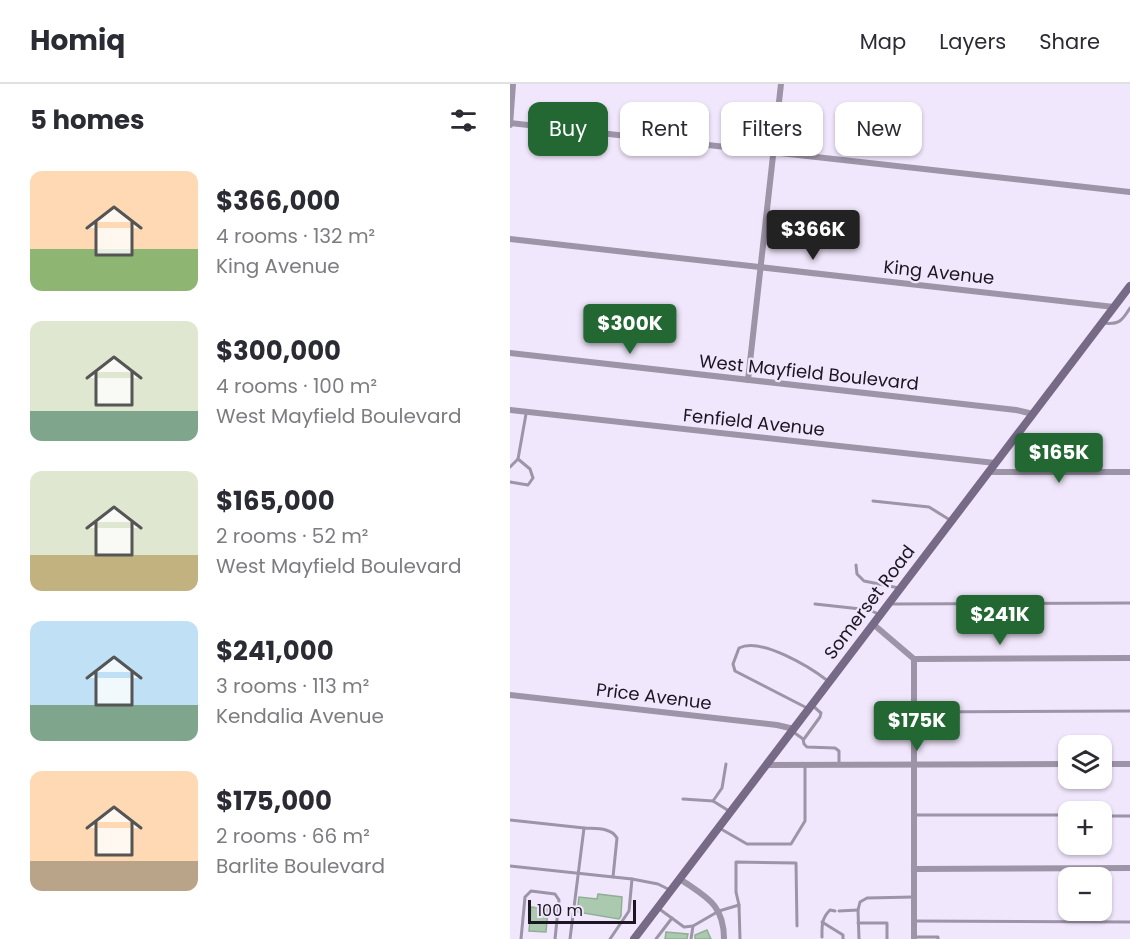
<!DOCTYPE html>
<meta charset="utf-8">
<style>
body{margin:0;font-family:Poppins,sans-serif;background:#f7f7f7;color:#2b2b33;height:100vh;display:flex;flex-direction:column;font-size:22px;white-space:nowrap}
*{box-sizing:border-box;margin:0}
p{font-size:20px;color:#7c7c81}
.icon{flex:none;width:33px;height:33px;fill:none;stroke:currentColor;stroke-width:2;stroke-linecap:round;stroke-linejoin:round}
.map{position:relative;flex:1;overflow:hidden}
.side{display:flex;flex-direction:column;background:#fff;width:510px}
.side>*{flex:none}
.top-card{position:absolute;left:18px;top:18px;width:512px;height:54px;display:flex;gap:12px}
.controls{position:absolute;left:548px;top:651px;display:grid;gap:12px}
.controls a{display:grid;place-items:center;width:54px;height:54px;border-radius:12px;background:#fff;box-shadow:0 2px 4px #0004;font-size:30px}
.scale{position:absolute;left:18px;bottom:15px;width:108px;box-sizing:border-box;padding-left:6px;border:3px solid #1c1622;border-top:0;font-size:16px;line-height:21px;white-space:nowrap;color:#1c1622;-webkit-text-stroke:4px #f1e7fc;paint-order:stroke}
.price{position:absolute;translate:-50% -51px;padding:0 14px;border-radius:6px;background:#236833;color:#fff;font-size:20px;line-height:39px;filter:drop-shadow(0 2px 3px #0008)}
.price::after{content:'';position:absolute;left:50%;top:36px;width:18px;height:14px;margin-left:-9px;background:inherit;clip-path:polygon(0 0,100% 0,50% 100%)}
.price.on{background:#222;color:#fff}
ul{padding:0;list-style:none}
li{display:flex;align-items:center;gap:18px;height:150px;padding:0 30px}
li span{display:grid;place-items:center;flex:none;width:168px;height:120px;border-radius:12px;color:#555}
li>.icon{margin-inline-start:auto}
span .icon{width:72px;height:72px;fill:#fffc;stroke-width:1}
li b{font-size:26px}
h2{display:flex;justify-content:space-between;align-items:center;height:72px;padding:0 30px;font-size:26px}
.chip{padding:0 21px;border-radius:12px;background:#fff;box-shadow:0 2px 4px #0004;font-size:21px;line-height:54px}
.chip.on{background:#236833;color:#fff}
header{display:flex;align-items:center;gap:36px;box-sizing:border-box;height:84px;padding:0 30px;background:#fff;border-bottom:2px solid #e1e1e2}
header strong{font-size:28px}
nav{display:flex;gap:33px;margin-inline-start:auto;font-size:21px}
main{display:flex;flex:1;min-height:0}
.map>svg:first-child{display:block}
</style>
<header>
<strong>Homiq</strong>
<nav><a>Map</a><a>Layers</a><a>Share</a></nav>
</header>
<main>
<section class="side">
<h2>5 homes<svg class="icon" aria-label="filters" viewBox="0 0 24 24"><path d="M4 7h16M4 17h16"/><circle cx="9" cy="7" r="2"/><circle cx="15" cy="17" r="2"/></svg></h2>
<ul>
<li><span style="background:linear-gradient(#ffd9b3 65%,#8fb573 0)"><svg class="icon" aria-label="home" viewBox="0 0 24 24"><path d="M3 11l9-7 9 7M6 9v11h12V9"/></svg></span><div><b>$366,000</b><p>4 rooms · 132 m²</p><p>King Avenue</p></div></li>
<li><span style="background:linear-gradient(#dfe7d0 75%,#7fa58c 0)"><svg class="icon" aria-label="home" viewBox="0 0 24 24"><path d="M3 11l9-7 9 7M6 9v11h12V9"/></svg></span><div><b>$300,000</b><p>4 rooms · 100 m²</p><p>West Mayfield Boulevard</p></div></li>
<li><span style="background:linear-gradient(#dfe7d0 70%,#c2b280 0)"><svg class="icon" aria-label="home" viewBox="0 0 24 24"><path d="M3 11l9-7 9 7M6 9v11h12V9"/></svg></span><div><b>$165,000</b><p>2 rooms · 52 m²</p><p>West Mayfield Boulevard</p></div></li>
<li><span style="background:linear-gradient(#bfe0f5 70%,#7fa58c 0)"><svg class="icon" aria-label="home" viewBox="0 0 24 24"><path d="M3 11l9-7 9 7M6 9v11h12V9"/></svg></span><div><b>$241,000</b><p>3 rooms · 113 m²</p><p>Kendalia Avenue</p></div></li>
<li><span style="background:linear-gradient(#ffd9b3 75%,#b9a48a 0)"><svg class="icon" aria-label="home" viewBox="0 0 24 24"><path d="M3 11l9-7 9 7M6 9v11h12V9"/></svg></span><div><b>$175,000</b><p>2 rooms · 66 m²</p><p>Barlite Boulevard</p></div></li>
</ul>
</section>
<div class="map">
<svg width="620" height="855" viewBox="0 0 620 855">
<rect width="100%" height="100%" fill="#f1e7fc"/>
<g fill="#abc9ae" stroke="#91af95" stroke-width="1.5">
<polygon points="88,810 112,813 111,832 109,835 67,828 69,813 87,815"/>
<polygon points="21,823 38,825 36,848 19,847"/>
<polygon points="197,846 201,855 185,855 185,851"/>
<polygon points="156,848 178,850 177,855 155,855"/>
</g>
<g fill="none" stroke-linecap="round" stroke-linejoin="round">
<g stroke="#9d94a8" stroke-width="3">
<path d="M593,239c16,2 19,-2 27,-15"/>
<polyline points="0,383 8,375 16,330"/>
<polyline points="0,398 18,401 23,394 20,385 8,375"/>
<polyline points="363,417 419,423 440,436"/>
<polyline points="346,481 347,490 354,497 389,504"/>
<polyline points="305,520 360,526 368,530"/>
<polyline points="380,520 620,519"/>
<path d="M297,624l-72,-37 -2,-7 6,-16c22,-11 71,19 89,33"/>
<polyline points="405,628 620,627"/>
<polyline points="282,647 293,655 294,660 297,663 325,664 329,667 329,679"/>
<polyline points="294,655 310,633 311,629 303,622"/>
<polyline points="173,715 203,717 219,727"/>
<polyline points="203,717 212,704 216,680"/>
<polyline points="405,731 558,731"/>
<polyline points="591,732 620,732"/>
<polyline points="0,736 74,744 60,855"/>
<path d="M74,744c11,1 27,-1 33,10l-4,39"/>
<polyline points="211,745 237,760 281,760 295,737 295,681"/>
<polyline points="0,782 122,795 119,827 100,855"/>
<polyline points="122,795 148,800 160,806"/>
<polyline points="229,821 226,808 226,778 286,779 287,842"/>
<polyline points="148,824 174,843 183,842 209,827 229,821 230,855"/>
<polyline points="329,827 348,826"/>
<polyline points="404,837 620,838"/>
<polyline points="312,838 333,851 333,855"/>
<polyline points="348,839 377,839 377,855"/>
<path d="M312,853c0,-11 -1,-18 8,-27l5,1"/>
<polyline points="404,853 428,853 428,855"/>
<polyline points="11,855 15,813 21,807 45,810 49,816 45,855"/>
<polyline points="146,855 162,834"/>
<polyline points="181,855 183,842"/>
<polyline points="349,855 348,826 350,818 357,814 403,813"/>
</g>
<g stroke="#9d94a8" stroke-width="6">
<polyline points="0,39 620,108"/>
<polyline points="0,41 3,0"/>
<polyline points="0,155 604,223"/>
<polyline points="0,269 506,326 523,330"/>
<polyline points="238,296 271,0"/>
<polyline points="0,326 485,379"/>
<polyline points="478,388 620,388"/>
<polyline points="363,540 404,575 620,574"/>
<polyline points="404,575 404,855"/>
<polyline points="0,611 267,641 284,645"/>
<polyline points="591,680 620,680"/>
<polyline points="256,681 558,680"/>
<polyline points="404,785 620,784"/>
<path d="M170,795c26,18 44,25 44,60"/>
</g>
<polyline stroke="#776a87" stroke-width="8" points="124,855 620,202"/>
</g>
<g text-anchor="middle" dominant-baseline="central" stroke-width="4.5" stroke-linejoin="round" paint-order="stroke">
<g font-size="18" fill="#1c1622" stroke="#f1e7fc">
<text transform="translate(429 188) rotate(6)">King Avenue</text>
<text transform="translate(299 288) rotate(6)">West Mayfield Boulevard</text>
<text transform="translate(244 338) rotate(6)">Fenfield Avenue</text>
<text transform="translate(359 518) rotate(-53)">Somerset Road</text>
<text transform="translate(144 612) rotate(7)">Price Avenue</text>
</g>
</g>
</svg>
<div class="controls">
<a><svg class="icon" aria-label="layers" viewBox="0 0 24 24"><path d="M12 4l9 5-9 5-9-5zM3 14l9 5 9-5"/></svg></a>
<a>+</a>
<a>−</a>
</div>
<div class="scale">100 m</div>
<b class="price on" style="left:303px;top:177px">$366K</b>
<b class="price" style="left:120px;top:271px">$300K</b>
<b class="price" style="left:549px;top:400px">$165K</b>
<b class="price" style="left:490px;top:562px">$241K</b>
<b class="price" style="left:407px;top:668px">$175K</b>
<div class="top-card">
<a class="chip on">Buy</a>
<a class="chip">Rent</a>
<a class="chip">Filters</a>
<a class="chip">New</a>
</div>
</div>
</main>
